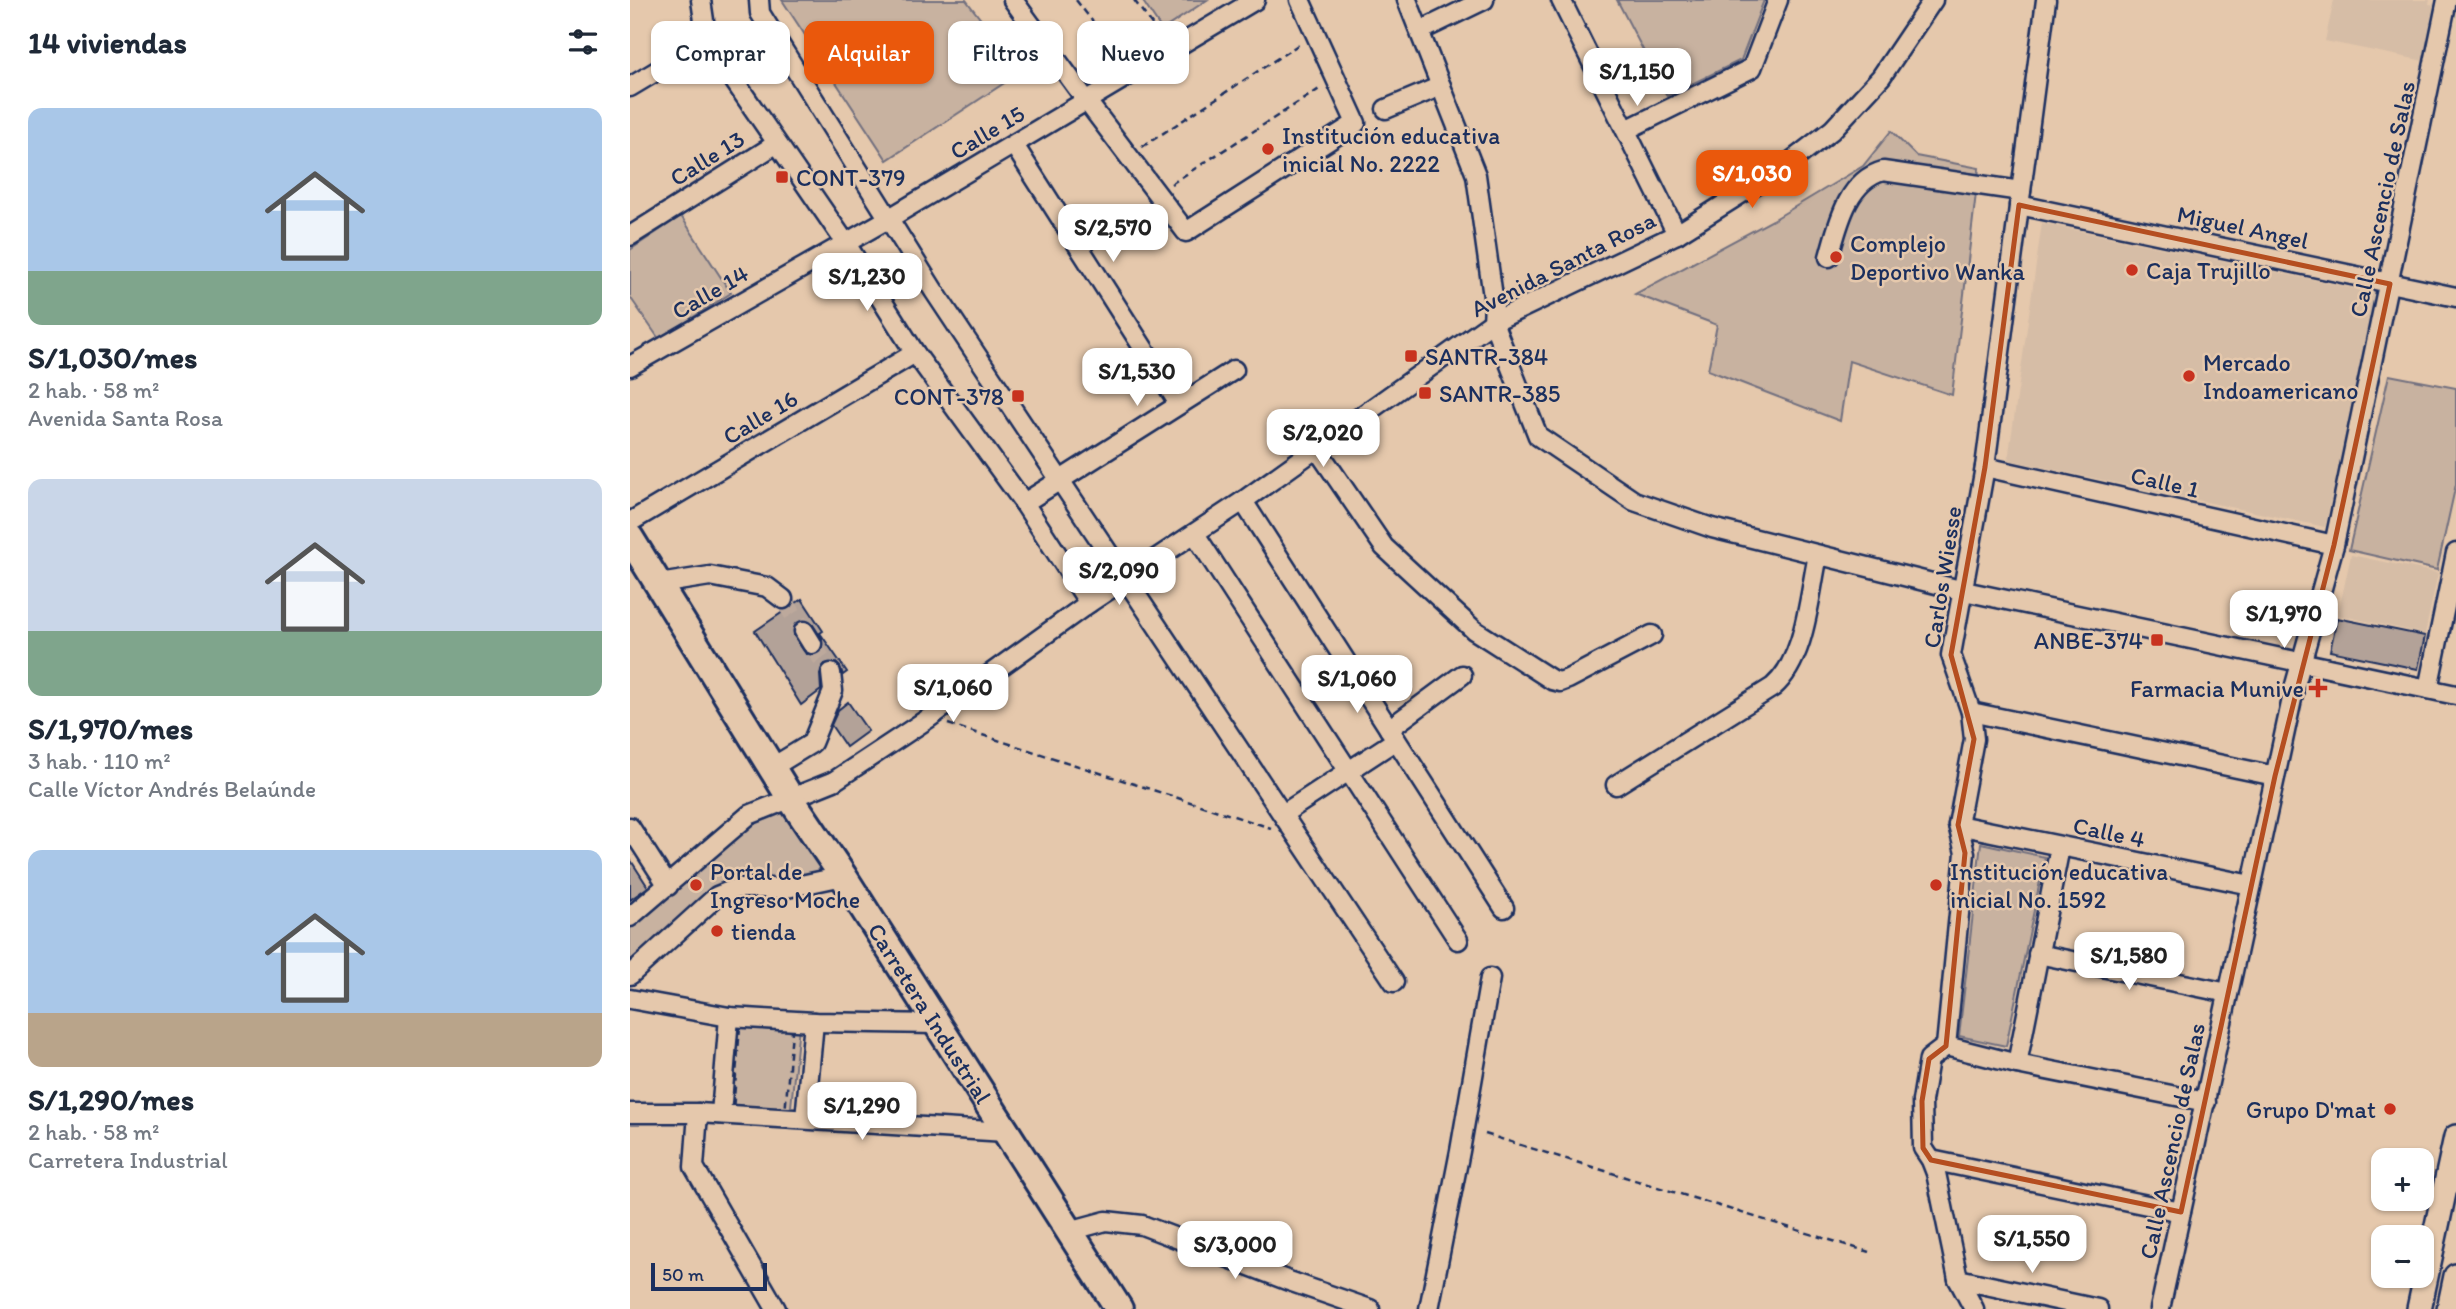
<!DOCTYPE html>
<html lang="es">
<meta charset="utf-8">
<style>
body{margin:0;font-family:Itim,sans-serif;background:#f6f6f7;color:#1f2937;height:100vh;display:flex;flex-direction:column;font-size:26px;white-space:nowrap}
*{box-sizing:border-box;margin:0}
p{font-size:23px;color:#747a83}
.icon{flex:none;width:38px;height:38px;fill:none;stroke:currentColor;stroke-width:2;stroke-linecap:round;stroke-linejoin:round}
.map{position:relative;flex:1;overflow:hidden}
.details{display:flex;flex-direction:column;background:#fff;width:630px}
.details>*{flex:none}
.top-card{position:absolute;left:21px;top:21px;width:665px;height:63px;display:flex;gap:14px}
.fabs{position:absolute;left:1741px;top:1148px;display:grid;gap:14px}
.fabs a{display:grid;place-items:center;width:63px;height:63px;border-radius:14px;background:#fff;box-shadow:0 2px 5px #0004;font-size:35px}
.scale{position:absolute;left:21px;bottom:18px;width:116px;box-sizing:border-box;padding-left:7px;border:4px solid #1b2f5e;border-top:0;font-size:19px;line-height:24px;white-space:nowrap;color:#1b2f5e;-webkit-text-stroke:5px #e5c8ac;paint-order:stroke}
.price{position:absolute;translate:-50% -60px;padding:0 16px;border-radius:14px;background:#fff;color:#222;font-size:23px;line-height:46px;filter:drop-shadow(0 2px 4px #0008)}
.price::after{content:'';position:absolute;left:50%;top:42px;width:21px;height:16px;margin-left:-10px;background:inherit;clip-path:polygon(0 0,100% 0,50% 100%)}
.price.on{background:#ea580c;color:#fff}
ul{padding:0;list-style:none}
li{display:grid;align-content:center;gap:14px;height:371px;padding:0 28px}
li span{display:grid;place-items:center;height:217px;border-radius:14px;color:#555}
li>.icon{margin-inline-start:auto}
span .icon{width:126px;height:126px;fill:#fffc;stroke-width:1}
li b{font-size:30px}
h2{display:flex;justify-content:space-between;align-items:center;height:84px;padding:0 28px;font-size:30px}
.tag{padding:0 24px;border-radius:14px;background:#fff;box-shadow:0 2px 5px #0004;font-size:24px;line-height:63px}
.tag.on{background:#ea580c;color:#fff}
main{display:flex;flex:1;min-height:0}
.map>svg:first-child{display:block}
</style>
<main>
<section class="details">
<h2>14 viviendas<svg class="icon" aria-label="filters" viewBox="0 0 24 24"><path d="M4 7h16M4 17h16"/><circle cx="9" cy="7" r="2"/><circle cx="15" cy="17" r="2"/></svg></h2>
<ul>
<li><span style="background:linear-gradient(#a9c7e8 75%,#7fa58c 0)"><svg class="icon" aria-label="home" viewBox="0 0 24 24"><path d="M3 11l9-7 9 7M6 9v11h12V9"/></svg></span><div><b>S/1,030/mes</b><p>2 hab. · 58 m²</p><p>Avenida Santa Rosa</p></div></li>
<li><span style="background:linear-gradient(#c9d6e8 70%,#7fa58c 0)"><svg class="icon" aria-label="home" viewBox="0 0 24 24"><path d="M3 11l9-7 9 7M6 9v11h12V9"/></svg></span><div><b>S/1,970/mes</b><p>3 hab. · 110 m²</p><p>Calle Víctor Andrés Belaúnde</p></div></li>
<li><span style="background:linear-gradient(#a9c7e8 75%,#b9a48a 0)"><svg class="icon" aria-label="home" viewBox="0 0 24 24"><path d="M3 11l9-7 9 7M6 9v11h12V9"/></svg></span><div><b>S/1,290/mes</b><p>2 hab. · 58 m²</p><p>Carretera Industrial</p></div></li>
</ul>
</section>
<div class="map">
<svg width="1826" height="1309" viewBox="0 0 1826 1309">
<rect width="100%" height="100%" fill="#e5c8ac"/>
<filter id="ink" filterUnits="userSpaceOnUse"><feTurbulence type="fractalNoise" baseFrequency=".0143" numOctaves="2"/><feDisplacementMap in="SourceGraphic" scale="14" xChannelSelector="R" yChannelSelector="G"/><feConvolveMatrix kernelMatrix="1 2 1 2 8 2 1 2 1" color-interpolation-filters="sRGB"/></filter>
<g filter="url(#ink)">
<g fill="#d6bda6">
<polygon points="1704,0 1800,0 1799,4 1806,5 1794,61 1695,41"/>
<polygon points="1412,223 1746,293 1695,527 1378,460"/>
<polygon points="1721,555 1808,573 1795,634 1708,615"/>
</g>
<g fill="#c8b2a0" stroke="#72707f" stroke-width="2">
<polygon points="152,0 336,0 391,72 257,160"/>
<polygon points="512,0 577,0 532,30"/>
<polygon points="987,0 1134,0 1111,60 1037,96"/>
<polygon points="1261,131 1286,156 1349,168 1322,395 1219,361 1210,421 1078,370 1087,325 1005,294 1143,220 1233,166"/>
<polygon points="51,216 101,293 29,339 0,297 0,250"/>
<polygon points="1759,375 1826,388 1826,484 1807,570 1719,550"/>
<polygon points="161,799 213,876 107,888 0,975 0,917 119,815"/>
<polygon points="1351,843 1415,857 1376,1046 1329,1036"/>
<polygon points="102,1020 169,1026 160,1117 93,1111"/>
</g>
<g fill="#b3a298" stroke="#1b2f5e" stroke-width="2" fill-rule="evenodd">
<path d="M172,599l21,32 -3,2 27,39 -4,3 -3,-8 -4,-4 -11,1 -5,10 1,16 -20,15 -46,-74zM173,620l10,5 9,14v10l-5,5h-11l-12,-18v-11z"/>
<polygon points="1707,618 1795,636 1788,669 1700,651"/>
<polygon points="218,702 238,731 216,747 201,725 208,710"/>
<polygon points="0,859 18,887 0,900"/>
</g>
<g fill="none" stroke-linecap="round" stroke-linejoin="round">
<g stroke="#bda99c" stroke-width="18" stroke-dasharray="18 9" stroke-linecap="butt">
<polyline points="153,599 174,631"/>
<polyline points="182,644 201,673"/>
</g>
<defs>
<g id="minor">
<polyline points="71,0 77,41 215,242 285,353 394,503 459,603"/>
<polyline points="129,0 130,13 304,291 764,982"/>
<polyline points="383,0 456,100 556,232 726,123 670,0"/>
<polyline points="777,0 846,175 864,304 863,322 908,436 1004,501 1082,528 1334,591 1826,695"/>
<polyline points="931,0 1047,234"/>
<polyline points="790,31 854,0"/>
<polyline points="0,87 77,41"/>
<polyline points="756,109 811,86"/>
<polyline points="996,130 1122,68 1148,0"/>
<polyline points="384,145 549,404"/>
<polyline points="1389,205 1826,297"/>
<polyline points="0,236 146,144"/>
<path d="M1199,257c9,-32 18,-76 54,-86l138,20"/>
<polyline points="0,366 258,219 625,0"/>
<polyline points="687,449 754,547 844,630 922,680 930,682 938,679 1022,635"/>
<polyline points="1355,467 1704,545"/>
<polyline points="613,501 874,908"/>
<polyline points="394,503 604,370"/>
<polyline points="0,522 285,353"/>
<polyline points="565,534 828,940"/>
<polyline points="29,584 80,576 137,587 153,599"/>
<polyline points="174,631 182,644"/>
<polyline points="1798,689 1826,553"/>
<polyline points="1341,712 1645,776"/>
<polyline points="759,729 832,675"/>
<polyline points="141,768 182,743 203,691 201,673"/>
<path d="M986,785l157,-98c33,-29 36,-91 45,-132"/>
<polyline points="653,814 766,740"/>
<polyline points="1328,825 1621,885"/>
<polyline points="0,827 38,886"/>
<polyline points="0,917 119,815 204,781 299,718 459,603 613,501 863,322 1047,234 1155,166 1202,130 1251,77 1303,0"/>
<polyline points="1408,954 1598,993"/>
<polyline points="0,975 87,896 107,888 157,888 213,876"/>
<polyline points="0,999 99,1017 184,1022 306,1024"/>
<polyline points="1316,1046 1387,1064 1576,1102"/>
<polyline points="1387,1064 1430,847"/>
<polyline points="0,1113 68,1113 376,1132"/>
<polyline points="68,1113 64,1167 146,1309"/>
<polyline points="91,1114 99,1017"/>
<polyline points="175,1119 184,1022"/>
<polyline points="1301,1160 1551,1212"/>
<polyline points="439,1231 476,1221 512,1225 659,1281 740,1309"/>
<polyline points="1328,1279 1468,1309"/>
<polyline points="799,1309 830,1151 860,978"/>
<polyline points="1344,1309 1328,1279 1306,1173 1301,1160 1293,1148 1292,1101 1299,1059 1316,1046 1335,853 1328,825 1344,739 1341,712 1321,655 1355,467 1416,0"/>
<polyline points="1530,1309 1665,685 1704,545 1817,0"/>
</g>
<g id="major">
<polyline points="1789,1309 1826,1137"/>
<polyline points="1819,1309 1826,1276"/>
</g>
<g id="highway">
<path id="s1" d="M0,538l161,261 52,77 276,433"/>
</g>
</defs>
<use href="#minor" stroke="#1b2f5e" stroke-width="23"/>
<use href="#major" stroke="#1b2f5e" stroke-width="28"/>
<use href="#highway" stroke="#1b2f5e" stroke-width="32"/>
<g stroke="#1b2f5e" stroke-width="2.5" stroke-dasharray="7 5" stroke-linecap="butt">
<polyline points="446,0 493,61"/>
<polyline points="504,0 531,37"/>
<polyline points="512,147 671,43"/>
<polyline points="541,184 691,88"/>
<polyline points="318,724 641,828"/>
<polygon points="110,1027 162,1031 155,1114 103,1110"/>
<polyline points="855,1134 1239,1252"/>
</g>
<use href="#minor" stroke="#e5c8ac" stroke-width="18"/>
<use href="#major" stroke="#e5c8ac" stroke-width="23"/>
<use href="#highway" stroke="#e5c8ac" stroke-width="26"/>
</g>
</g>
<path fill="none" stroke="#b54e20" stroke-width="5" stroke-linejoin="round" d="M1389,205l371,79 -56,261 -59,231 -94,436 -250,-52 -8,-12 -1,-47 7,-42 17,-13 19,-193 -7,-28 16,-86 -23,-84 34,-188z"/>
<g fill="#c8321e" stroke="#e5c8ac" stroke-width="2.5">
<circle cx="638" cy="149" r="7"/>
<rect x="145" y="170" width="14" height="14" rx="3.5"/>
<circle cx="1206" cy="257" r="7"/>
<circle cx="1502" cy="270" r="7"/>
<rect x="774" y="349" width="14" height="14" rx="3.5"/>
<circle cx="1559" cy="376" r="7"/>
<rect x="788" y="386" width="14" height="14" rx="3.5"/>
<rect x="381" y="389" width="14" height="14" rx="3.5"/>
<rect x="1520" y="633" width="14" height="14" rx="3.5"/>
<path d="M1684.5 677.5h7v7h7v7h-7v7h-7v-7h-7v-7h7z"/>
<circle cx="66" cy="885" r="7"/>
<circle cx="1306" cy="885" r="7"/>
<circle cx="87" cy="931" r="7"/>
<circle cx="1760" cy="1109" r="7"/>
</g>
<g text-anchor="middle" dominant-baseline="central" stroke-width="5" stroke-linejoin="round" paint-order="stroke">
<g font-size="24" fill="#1b2f5e" stroke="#e5c8ac">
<text transform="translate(357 132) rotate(-31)">Calle 15</text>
<text transform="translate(77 158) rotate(-32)">Calle 13</text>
<text transform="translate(1752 199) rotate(-78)">Calle Ascencio de Salas</text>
<text transform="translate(1613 227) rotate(12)">Miguel Angel</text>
<text transform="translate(933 264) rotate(-27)">Avenida Santa Rosa</text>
<text transform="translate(80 292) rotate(-30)">Calle 14</text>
<text transform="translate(130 417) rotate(-31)">Calle 16</text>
<text transform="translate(1535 482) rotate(13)">Calle 1</text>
<text transform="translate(1312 577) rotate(-81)">Carlos Wiesse</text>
<text transform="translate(1479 832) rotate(12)">Calle 4</text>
<text stroke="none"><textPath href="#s1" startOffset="562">Carretera Industrial</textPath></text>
<text transform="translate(1542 1141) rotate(-78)">Calle Ascencio de Salas</text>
</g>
<g font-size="24" fill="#1b2f5e" stroke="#e5c8ac" text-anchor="start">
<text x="652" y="135">Institución educativa<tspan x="652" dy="28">inicial No. 2222</tspan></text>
<text x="166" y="177">CONT-379</text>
<text x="1220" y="243">Complejo<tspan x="1220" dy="28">Deportivo Wanka</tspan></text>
<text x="1516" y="270">Caja Trujillo</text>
<text x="795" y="356">SANTR-384</text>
<text x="1573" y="362">Mercado<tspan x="1573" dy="28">Indoamericano</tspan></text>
<text x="809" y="393">SANTR-385</text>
<text x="374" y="396" text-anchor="end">CONT-378</text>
<text x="1513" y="640" text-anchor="end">ANBE-374</text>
<text x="1674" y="688" text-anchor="end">Farmacia Munive</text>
<text x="80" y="871">Portal de<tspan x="80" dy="28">Ingreso Moche</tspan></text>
<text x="1320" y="871">Institución educativa<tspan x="1320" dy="28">inicial No. 1592</tspan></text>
<text x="101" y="931">tienda</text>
<text x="1746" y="1109" text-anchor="end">Grupo D'mat</text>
</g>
</g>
</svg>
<div class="fabs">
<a>+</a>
<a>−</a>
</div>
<div class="scale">50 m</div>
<b class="price" style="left:1007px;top:108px">S/1,150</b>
<b class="price on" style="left:1122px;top:210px">S/1,030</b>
<b class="price" style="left:483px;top:264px">S/2,570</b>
<b class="price" style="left:237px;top:313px">S/1,230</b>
<b class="price" style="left:507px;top:408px">S/1,530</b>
<b class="price" style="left:693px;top:469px">S/2,020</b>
<b class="price" style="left:489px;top:607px">S/2,090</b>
<b class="price" style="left:1654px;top:650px">S/1,970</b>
<b class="price" style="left:727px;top:715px">S/1,060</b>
<b class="price" style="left:323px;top:724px">S/1,060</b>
<b class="price" style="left:1499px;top:992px">S/1,580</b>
<b class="price" style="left:232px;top:1142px">S/1,290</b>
<b class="price" style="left:1402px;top:1275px">S/1,550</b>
<b class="price" style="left:605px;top:1281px">S/3,000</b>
<div class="top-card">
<a class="tag">Comprar</a>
<a class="tag on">Alquilar</a>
<a class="tag">Filtros</a>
<a class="tag">Nuevo</a>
</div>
</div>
</main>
